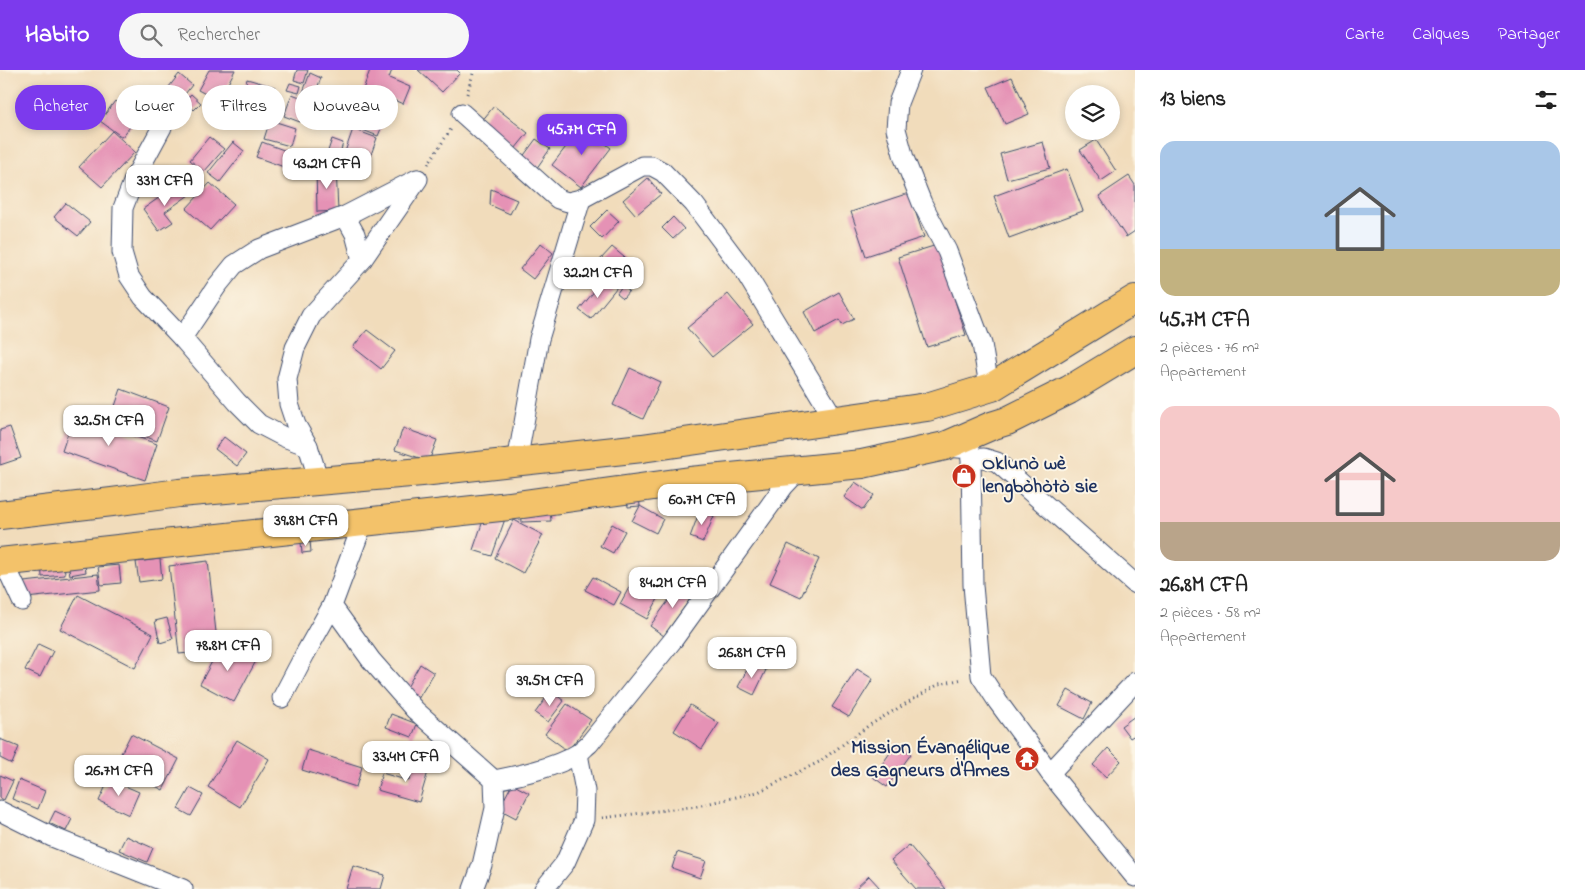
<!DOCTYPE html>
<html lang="fr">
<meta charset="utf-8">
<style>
body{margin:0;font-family:"Indie Flower",sans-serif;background:#f6f6f6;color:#222;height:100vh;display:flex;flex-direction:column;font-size:19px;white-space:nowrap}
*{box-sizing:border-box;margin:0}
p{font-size:16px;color:#767676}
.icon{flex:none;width:28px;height:28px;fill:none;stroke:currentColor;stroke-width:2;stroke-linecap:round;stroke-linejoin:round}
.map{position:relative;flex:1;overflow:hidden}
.sheet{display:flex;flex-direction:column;background:#fff;width:450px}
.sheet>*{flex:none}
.banner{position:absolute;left:15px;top:15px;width:475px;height:45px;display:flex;gap:10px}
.buttons{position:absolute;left:1065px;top:15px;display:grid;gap:10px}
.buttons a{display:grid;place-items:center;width:55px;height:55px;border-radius:50%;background:#fff;box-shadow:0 2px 8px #0003;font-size:25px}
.price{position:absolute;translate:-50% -42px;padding:0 11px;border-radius:10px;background:#fff;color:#222;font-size:16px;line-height:32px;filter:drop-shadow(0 1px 2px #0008)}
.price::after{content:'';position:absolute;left:50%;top:30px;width:15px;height:11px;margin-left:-8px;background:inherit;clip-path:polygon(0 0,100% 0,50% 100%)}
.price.selected{background:#7c3aed;color:#fff}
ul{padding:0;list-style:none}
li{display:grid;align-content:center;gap:10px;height:265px;padding:0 25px}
li span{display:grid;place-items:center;height:155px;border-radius:15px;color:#555}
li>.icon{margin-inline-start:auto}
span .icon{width:90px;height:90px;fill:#fffc;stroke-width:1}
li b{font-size:21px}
h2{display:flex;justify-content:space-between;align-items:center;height:60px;padding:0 25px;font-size:21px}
.chip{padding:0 18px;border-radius:22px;background:#fff;box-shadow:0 2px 8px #0003;font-size:18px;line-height:45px}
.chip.selected{background:#7c3aed;color:#fff}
header{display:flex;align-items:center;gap:30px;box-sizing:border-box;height:70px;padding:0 25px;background:#7c3aed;color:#fff}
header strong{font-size:24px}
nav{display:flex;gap:28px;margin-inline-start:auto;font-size:18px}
.search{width:350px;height:45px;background:#f6f6f6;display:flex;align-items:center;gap:12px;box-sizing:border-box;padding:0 18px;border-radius:28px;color:#767676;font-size:19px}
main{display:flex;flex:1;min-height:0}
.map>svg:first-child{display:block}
</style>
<header>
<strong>Habito</strong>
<div class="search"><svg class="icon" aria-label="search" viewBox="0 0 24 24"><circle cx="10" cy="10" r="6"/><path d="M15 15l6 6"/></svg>Rechercher</div>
<nav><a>Carte</a><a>Calques</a><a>Partager</a></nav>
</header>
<main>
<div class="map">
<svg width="1135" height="819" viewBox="0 0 1135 819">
<rect width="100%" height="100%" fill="#fcf5e5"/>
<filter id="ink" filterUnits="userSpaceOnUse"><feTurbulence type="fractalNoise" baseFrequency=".02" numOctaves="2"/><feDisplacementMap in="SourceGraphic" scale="10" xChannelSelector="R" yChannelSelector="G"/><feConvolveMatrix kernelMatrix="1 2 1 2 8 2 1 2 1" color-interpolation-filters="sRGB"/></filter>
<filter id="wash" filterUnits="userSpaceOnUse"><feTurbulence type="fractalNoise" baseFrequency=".0096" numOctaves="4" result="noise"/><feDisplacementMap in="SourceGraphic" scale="20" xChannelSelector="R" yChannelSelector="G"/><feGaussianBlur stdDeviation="1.12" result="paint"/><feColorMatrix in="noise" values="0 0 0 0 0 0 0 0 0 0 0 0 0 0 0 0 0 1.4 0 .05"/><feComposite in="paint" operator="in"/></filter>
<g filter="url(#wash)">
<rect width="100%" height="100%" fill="#f1dcbb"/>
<g id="blocks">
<g fill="#e592b5">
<polygon points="209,0 235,0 219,31 198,20"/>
<polygon points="297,0 308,0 304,13 294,10"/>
<polygon points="370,0 392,0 389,8 410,17 403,34 382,25 379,33 361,25"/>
<polygon points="418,0 457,0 460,3 442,22"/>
<polygon points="310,3 321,8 313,29 302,25"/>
<polygon points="179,4 192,15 169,45 155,35"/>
<polygon points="1012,7 1029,44 1005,54 988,17"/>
<polygon points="247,9 275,17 269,36 242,28"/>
<polygon points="290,13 301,16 299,23 287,20"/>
<polygon points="191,24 201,33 194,40 185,31"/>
<polygon points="292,24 308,30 300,52 284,46"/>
<polygon points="324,30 350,39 345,51 319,41"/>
<polygon points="115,31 137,48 122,67 100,51"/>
<polygon points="363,35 387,44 378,66 355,57"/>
<polygon points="494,36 528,63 515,79 481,52"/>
<polygon points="270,50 295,58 290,76 264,69"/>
<polygon points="582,56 611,78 581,117 552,95"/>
<polygon points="353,59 377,68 364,104 340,96"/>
<polygon points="112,61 135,82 102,117 79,97"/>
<polygon points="209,67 224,79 204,102 190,90"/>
<polygon points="332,69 343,73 336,97 324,93"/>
<polygon points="536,69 550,79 534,102 519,92"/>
<polygon points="1096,70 1116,101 1101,111 1080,80"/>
<polygon points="233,72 244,81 220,112 208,103"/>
<polygon points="262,72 289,82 284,97 256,87"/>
<polygon points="1043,72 1050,98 1007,109 1000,84"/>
<polygon points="336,97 338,141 317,142 316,98"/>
<polygon points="1067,99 1083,141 1009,168 994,126"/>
<polygon points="1129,106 1135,115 1135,161 1126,167 1099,126"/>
<polygon points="648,108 661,124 636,145 623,130"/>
<polygon points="180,113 189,125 165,142 173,152 159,161 143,139"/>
<polygon points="210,113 234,134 210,160 186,139"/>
<polygon points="491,119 517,130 510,144 490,135"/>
<polygon points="909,123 924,167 866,186 851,142"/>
<polygon points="66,133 90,152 78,166 54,147"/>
<polygon points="607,140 619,151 602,169 590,157"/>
<polygon points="673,147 684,159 673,169 662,158"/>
<polygon points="541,173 553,183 533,209 520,199"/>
<polygon points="937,175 966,265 927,277 898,187"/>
<polygon points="612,177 631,193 619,206 600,190"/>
<polygon points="605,208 617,217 591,249 579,240"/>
<polygon points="622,216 629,221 623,228 617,223"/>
<polygon points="839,222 854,249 842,255 839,250 815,263 804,242"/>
<polygon points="728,224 753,254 712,287 687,258"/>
<polygon points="367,260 395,281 381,299 353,277"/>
<polygon points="630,298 660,312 643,349 613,335"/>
<polygon points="121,319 169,337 157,371 109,353"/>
<polygon points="74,345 157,374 145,410 62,381"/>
<polygon points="10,357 21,388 0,395 0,360"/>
<polygon points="403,358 437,370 429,391 395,380"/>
<polygon points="224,367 246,384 237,396 215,379"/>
<polygon points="855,412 874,425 863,440 844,427"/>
<polygon points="639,427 640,436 628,437 627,428"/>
<polygon points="640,436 663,449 656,463 632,451"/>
<polygon points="550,439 551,451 522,452 521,440"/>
<polygon points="700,440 714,446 703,472 690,467"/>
<polygon points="486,442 505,449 492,486 473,480"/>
<polygon points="514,450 543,465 523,503 495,488"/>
<polygon points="612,454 625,461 613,483 600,476"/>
<polygon points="310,471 311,482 302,483 301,472"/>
<polygon points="788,474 819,489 801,527 770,513"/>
<polygon points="64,489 65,505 42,507 41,491"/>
<polygon points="160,489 162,509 139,512 136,492"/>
<polygon points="84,490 86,502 70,505 68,493"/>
<polygon points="208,491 218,580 179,584 169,496"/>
<polygon points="119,495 121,513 101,515 98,497"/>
<polygon points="637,503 664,518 647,549 620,534"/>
<polygon points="98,504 100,520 26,528 24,512"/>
<polygon points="593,507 621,522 614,535 585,520"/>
<polygon points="682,512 695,522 664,566 650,556"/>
<polygon points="78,525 153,564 135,598 60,559"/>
<polygon points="167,548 173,569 160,573 155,551"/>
<polygon points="223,571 257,589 234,632 200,614"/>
<polygon points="38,574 53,581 40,607 25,600"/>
<polygon points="751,592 766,600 754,625 738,617"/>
<polygon points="420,594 434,603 418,629 405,621"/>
<polygon points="554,599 568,609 558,622 545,613"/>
<polygon points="857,599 873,609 849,647 832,637"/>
<polygon points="1068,620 1092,633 1084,649 1059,636"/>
<polygon points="551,621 564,631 548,652 535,643"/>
<polygon points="567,634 591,650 568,681 545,664"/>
<polygon points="690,635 719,653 702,679 674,661"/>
<polygon points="391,644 417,654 412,667 386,657"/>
<polygon points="1135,646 1135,665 1130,668 1121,656"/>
<polygon points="131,664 179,689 163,720 115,695"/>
<polygon points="0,669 19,677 12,694 0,688"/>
<polygon points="237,670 269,689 240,737 208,717"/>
<polygon points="897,673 911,684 887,717 873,707"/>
<polygon points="1108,678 1121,691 1106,707 1093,695"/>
<polygon points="308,680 362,697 356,717 302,700"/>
<polygon points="415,691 430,695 419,732 377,720 382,703 409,711"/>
<polygon points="0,705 13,711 4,730 0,728"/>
<polygon points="109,709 139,722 129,745 99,731"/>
<polygon points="19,710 45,721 38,739 12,729"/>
<polygon points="512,714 529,723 516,748 499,739"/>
<polygon points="190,718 203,725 191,746 178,739"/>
<polygon points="55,741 72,749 66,761 49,753"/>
<polygon points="126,766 153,778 147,792 119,780"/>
<polygon points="909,775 946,819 916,819 891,790"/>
<polygon points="677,782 706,791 700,808 672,798"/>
<polygon points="353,796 385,805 381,819 346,819"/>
<polygon points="869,806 880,818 855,819"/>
</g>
</g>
</g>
<g filter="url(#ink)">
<use href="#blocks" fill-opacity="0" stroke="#3b496c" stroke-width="1"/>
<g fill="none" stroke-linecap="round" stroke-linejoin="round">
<defs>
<g id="minor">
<polyline points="911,0 898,33 896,59 904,88 922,133 947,181 982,274 988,310 992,317"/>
<polyline points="462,43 558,129 568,132 581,129 642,96 652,96 663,102 694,134 745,202 835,350"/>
<polyline points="162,57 135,107 123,138 122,182 129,206 143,227 182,268 237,332 259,354 284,367 308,376 319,411"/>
<polyline points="345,146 417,109"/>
<polyline points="362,190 418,109"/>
<polyline points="182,268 217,216 234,195 259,179 345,146 355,164 362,190 311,246 295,278 287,309 289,334 296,355 308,376"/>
<polyline points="947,377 970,379 971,389 973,515 981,606 998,632 1050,703 1135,807"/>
<polyline points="971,389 984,388 997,392 1135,514"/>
<polyline points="517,392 539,269 581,129"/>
<path d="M363,453l-31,83 39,54 44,50 79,70c23,-4 63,-13 83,-26 4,-2 8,-7 12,-10l84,-104 111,-154 16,-17"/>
<polyline points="6,491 8,501 22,531"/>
<polyline points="282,628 305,584 332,536"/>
<polyline points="1050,703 1135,612"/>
<polyline points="0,741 52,767 183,819"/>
<polyline points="473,819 482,795 495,738 494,710"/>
<polyline points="544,819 565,793 584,750 585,721 578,684"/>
</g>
<g id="primary">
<polyline points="0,445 112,432 179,423 422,402 642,378 927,337 992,317 1135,229"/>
<polyline points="0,492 509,436 690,411 862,394 945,376 991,356 1007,351 1069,320 1135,280"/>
</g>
</defs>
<use href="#minor" stroke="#3b496c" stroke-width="21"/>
<use href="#primary" stroke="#3b496c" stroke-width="30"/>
<g stroke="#3b496c" stroke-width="3" stroke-dasharray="1 4" stroke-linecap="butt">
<polyline points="467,24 474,0"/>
<polyline points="428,94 451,59"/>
<polyline points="602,748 697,736 758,722 819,692 868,656 939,614 963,609"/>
</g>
<use href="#minor" stroke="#fff" stroke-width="19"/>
<use href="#primary" stroke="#f3c26a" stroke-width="28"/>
</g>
</g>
<defs>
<symbol id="shop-disc" viewBox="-11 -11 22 22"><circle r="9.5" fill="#c8321e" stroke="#fcf5e5"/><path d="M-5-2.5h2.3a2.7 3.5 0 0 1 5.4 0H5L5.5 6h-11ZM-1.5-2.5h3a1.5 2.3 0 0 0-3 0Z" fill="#fff"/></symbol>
<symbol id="temple-disc" viewBox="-11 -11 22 22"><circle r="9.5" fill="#c8321e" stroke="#fcf5e5"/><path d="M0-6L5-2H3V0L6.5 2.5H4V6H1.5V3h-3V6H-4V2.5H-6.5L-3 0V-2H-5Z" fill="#fff"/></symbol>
</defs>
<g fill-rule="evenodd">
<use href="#shop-disc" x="950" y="392" width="28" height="28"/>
<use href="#temple-disc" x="1013" y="675" width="28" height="28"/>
</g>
<g text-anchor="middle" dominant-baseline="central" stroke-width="4" stroke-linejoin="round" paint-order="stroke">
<g font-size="20" font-weight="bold" fill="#1b2f5e" stroke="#fcf5e5" text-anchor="start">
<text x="982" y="394">Oklunò wè<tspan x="982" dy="23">lengbòhòtò sie</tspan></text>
<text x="1010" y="678" text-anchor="end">Mission Évangélique<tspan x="1010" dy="23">des Gagneurs d'Ames</tspan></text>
</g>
</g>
</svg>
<div class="buttons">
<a><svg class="icon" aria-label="layers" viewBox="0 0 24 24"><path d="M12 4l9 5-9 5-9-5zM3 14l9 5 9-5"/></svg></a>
</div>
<b class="price selected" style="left:582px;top:86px">45.7M CFA</b>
<b class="price" style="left:327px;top:120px">43.2M CFA</b>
<b class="price" style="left:165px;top:137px">33M CFA</b>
<b class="price" style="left:598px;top:229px">32.2M CFA</b>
<b class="price" style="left:109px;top:377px">32.5M CFA</b>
<b class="price" style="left:702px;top:456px">60.7M CFA</b>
<b class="price" style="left:306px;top:477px">39.8M CFA</b>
<b class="price" style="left:673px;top:539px">84.2M CFA</b>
<b class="price" style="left:228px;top:602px">78.8M CFA</b>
<b class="price" style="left:752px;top:609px">26.8M CFA</b>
<b class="price" style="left:550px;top:637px">39.5M CFA</b>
<b class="price" style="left:406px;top:713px">33.4M CFA</b>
<b class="price" style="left:119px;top:727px">26.7M CFA</b>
<div class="banner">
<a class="chip selected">Acheter</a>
<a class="chip">Louer</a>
<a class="chip">Filtres</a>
<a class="chip">Nouveau</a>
</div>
</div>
<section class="sheet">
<h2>13 biens<svg class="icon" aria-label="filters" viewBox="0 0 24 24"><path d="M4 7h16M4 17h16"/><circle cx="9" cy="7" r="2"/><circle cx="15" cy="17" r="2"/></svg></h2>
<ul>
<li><span style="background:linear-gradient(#a9c7e8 70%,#c2b280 0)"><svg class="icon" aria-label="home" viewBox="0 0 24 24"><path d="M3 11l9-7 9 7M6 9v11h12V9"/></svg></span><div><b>45.7M CFA</b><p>2 pièces · 76 m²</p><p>Appartement</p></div></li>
<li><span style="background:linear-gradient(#f6c9c9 75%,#b9a48a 0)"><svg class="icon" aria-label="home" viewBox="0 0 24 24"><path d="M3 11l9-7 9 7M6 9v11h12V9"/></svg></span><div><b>26.8M CFA</b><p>2 pièces · 58 m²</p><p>Appartement</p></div></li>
</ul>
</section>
</main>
